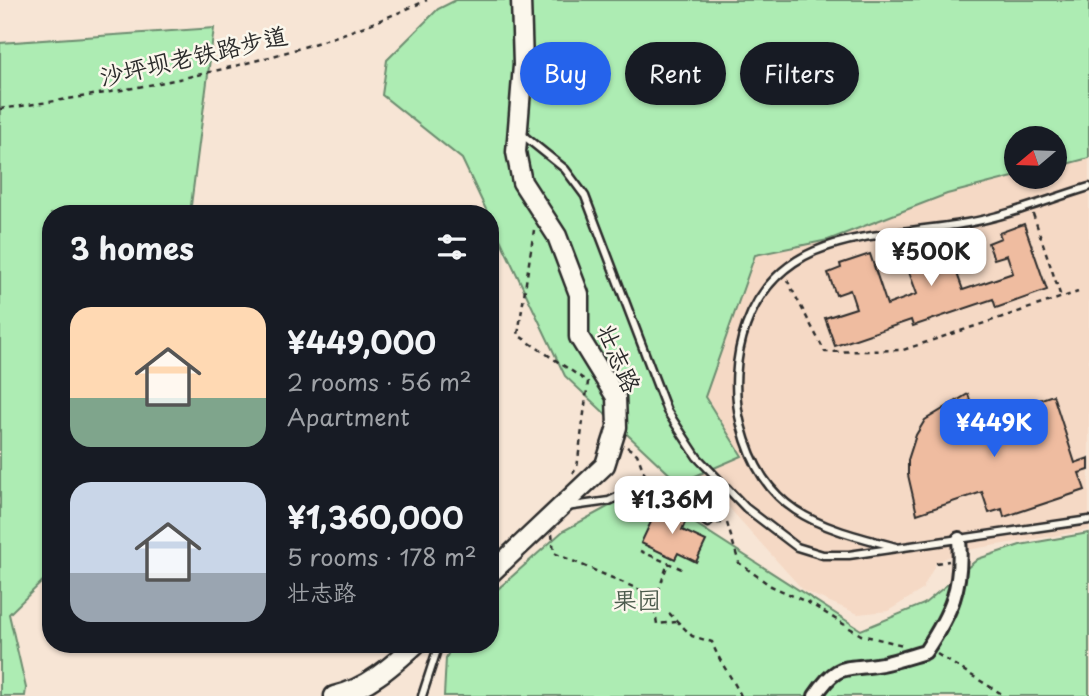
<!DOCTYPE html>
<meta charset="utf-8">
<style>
body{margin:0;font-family:"Playpen Sans","LXGW WenKai TC",sans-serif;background:#242831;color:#f1f3f6;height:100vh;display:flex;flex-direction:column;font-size:26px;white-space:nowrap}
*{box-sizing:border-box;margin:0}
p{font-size:23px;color:#9ea1a6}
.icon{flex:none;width:38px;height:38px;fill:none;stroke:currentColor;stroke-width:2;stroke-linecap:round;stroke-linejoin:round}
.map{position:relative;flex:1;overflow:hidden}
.drawer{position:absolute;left:42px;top:205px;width:457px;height:448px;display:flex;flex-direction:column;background:#171b24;border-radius:28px;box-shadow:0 2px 5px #0004}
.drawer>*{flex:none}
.banner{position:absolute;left:520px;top:42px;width:464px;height:63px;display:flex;gap:14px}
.needle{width:46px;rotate:251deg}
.buttons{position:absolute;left:1004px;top:126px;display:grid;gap:14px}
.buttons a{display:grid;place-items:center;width:63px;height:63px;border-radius:50%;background:#171b24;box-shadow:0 2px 5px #0004;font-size:35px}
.price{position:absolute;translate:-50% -60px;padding:0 16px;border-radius:14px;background:#fff;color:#222;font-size:23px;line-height:46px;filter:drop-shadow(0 2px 4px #0008)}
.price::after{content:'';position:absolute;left:50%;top:42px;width:21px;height:16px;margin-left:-10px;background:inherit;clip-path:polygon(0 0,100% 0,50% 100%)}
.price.selected{background:#2563eb;color:#fff}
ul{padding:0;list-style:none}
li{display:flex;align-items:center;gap:21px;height:175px;padding:0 28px}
li span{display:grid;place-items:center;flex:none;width:196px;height:140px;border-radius:21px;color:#555}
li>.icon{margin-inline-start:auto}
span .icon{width:84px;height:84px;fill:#fffc;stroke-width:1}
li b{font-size:30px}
h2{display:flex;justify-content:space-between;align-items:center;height:84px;padding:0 28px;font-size:30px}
.tag{padding:0 24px;border-radius:32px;background:#171b24;box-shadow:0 2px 5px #0004;font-size:24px;line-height:63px}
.tag.selected{background:#2563eb;color:#fff}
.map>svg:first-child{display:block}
</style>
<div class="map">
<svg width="1089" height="696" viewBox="0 0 1089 696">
<rect width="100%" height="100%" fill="#f7e5d5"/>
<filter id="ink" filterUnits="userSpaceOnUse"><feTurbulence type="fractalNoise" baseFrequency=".0143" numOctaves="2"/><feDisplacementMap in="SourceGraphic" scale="14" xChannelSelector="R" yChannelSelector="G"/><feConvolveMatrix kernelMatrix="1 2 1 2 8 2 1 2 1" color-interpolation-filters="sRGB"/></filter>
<g filter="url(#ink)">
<path fill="#f5d9c5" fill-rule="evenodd" d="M555,0h534v530l-129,21 -24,12 -14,27 -34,21 -30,3 -54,-23 -117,-130zM1017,138h38v39h-38z"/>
<g fill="#adecb3" stroke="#6c8c6f" stroke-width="2">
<polygon points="456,0 1089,0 1089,158 1055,167 1055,138 1017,138 1017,176 947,194 828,240 755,255 705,397 742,456 679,483 565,376 462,159 382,95 387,60 438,9"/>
<polygon points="214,28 190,213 51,214 51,573 9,614 26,688 25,696 0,696 0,43"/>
<polygon points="654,497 861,630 924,604 978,559 1020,545 1089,533 1089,696 444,696 446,658 453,644 490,644 490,596 563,531 615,503"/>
</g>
<g fill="#efbca0" stroke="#2b2b2b" stroke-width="2">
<polygon points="1024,224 1047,290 996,308 993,299 913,326 911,320 835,346 825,318 856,308 850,290 836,295 828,273 841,268 840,264 870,254 887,305 917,294 905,261 919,257 918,253 946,243 963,290 1013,273 1007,255 994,259 988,243 1001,238 999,233"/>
<polygon points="968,394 980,430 1019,418 1015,408 1053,395 1075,463 1089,458 1089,470 1079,473 1085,490 1004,517 1002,509 989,513 982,492 917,514 908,475 908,460 916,435 925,420"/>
<polygon points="659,505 687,518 682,530 706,541 696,562 678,553 675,559 641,543"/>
</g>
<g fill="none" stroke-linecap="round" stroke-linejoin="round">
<defs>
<g id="lane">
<polyline points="519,132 565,169 585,196 667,411 697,457 746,508 797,547 823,555 849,555 1089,520"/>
<polyline points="566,507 609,501 648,482 708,523"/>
<path d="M896,547c-79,-21 -132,-33 -155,-122 -8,-32 -6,-69 5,-99 36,-100 136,-87 221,-103 41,-7 82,-24 122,-36"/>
<polyline points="422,696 439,644"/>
</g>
<path id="street" d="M815,696c24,-36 30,-25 67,-32 14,-3 29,-8 43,-12 26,-39 38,-65 34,-113"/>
<g id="secondary">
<polyline points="490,574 605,465 617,427 616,397 579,337 579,294 557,236 522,182 516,152 523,65 521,0"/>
<path d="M334,696c32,-7 58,-30 82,-52"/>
</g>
</defs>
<use href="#lane" stroke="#2b2b2b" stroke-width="11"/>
<use href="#street" stroke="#2b2b2b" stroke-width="18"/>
<use href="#secondary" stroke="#2b2b2b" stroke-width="23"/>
<g stroke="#2b2b2b" stroke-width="2.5" stroke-dasharray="5 5" stroke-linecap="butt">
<path d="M0,109c145,-20 293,-47 427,-109"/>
<polyline points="1033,214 1061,297"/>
<polyline points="534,230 518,335 588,382 577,468 573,473"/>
<polyline points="787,280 825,352 903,350 1078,292"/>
<polyline points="627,447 637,454 645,475"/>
<polyline points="717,523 727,523 739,563 771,586 811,604 861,635 903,645"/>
<polyline points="552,534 554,553 652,595 657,624 676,622"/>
<polyline points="640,551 682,569"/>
<polyline points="936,563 949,561"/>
<polyline points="655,601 668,563"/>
<path d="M669,613l23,23 20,6c7,20 20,35 29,54"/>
<polyline points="937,654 1005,696"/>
</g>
<use href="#lane" stroke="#fbf7ec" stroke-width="6"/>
<use href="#street" stroke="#fbf7ec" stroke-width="12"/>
<use href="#secondary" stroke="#fbf7ec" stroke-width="18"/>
</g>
</g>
<g text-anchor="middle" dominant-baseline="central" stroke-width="5" stroke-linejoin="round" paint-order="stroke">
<g font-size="24" fill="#2b2b2b" stroke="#fbf7ec">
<text transform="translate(193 55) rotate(-13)">沙坪坝老铁路步道</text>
<text transform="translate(620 358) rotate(66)">壮志路</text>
</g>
<g font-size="24" fill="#4c5b4d" stroke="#fbf7ec">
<text x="637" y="599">果园</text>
</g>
</g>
</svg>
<div class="buttons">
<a><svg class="needle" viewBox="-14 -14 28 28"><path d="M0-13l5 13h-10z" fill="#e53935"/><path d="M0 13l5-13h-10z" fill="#9ea1a6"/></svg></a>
</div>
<b class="price" style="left:931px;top:288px">¥500K</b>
<b class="price selected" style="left:994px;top:459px">¥449K</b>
<b class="price" style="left:672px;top:536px">¥1.36M</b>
<div class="banner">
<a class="tag selected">Buy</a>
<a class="tag">Rent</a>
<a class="tag">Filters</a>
</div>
<section class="drawer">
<h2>3 homes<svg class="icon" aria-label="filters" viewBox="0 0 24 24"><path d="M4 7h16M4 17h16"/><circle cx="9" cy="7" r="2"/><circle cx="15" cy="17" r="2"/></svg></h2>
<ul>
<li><span style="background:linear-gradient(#ffd9b3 65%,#7fa58c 0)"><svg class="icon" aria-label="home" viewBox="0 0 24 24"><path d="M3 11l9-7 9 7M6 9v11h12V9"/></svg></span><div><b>¥449,000</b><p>2 rooms · 56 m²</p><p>Apartment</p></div></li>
<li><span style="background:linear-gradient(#c9d6e8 65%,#9aa5b1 0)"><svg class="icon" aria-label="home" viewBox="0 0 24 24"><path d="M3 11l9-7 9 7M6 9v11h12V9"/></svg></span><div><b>¥1,360,000</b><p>5 rooms · 178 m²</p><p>壮志路</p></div></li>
</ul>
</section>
</div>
